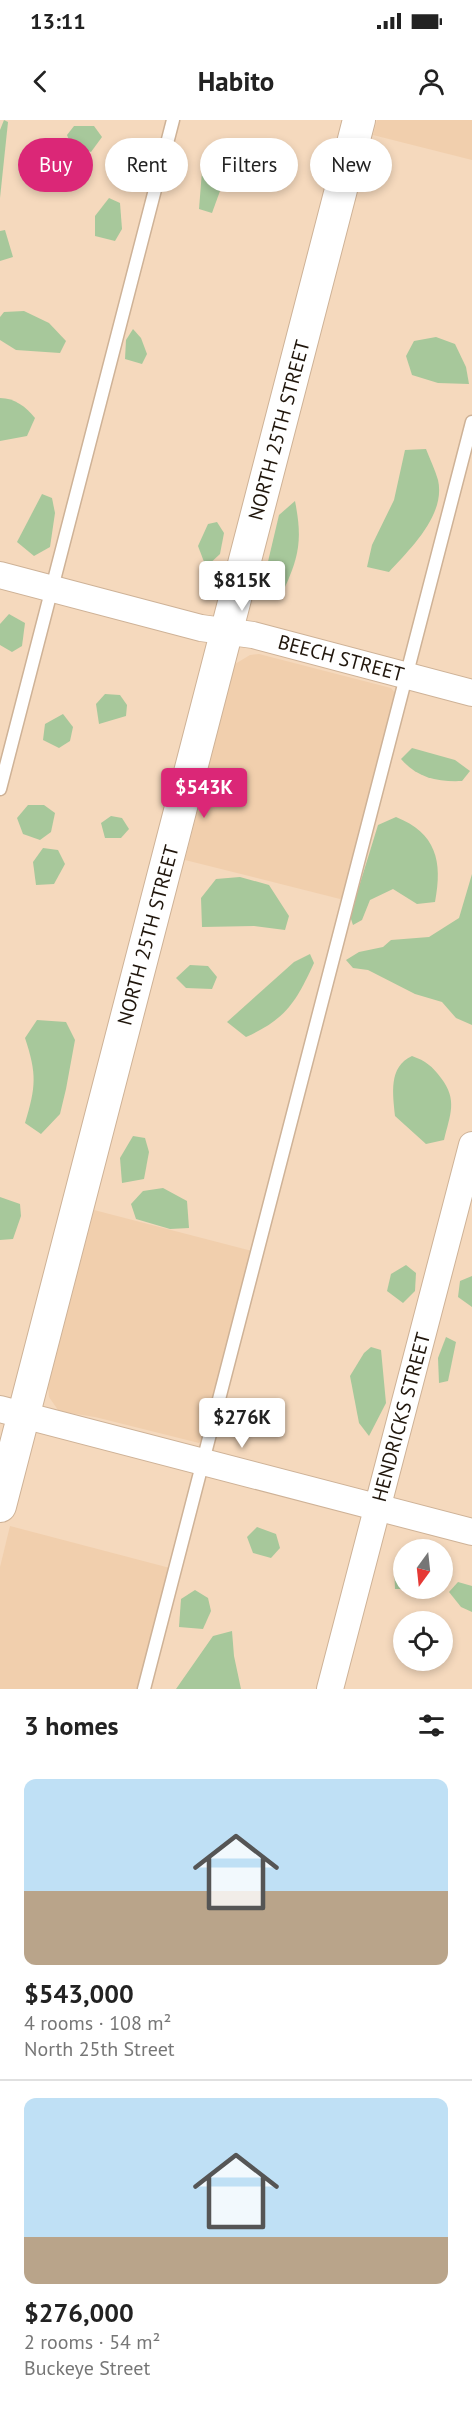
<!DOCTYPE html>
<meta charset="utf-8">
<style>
body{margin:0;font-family:"PT Sans",sans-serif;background:#f6f6f6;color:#222;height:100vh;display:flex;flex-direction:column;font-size:22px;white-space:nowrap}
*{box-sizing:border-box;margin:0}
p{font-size:20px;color:#767676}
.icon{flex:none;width:33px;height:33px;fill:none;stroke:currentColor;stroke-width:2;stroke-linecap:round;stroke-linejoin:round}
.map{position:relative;height:1569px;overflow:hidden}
.sheet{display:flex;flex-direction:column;background:#fff;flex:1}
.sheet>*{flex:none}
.top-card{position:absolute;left:18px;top:18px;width:436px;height:54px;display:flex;gap:12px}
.needle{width:39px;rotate:195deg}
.controls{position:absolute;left:393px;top:1419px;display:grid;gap:12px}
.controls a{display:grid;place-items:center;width:60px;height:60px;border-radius:50%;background:#fff;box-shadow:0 3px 9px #0003;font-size:30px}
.price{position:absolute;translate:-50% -51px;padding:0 14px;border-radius:6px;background:#fff;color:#222;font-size:20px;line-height:39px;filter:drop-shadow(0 2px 3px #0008)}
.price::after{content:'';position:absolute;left:50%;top:36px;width:18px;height:14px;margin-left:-9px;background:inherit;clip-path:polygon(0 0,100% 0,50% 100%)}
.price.on{background:#db2777;color:#fff}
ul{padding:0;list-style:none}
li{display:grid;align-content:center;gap:12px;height:318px;padding:0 24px}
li+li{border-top:2px solid #e0e0e0}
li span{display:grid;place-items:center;height:186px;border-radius:12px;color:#555}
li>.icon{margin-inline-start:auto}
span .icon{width:108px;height:108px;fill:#fffc;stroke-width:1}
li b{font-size:26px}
h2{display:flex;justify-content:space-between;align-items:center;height:72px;padding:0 24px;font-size:26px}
.tag{padding:0 21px;border-radius:27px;background:#fff;box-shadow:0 3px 9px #0003;font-size:21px;line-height:54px}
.tag.on{background:#db2777;color:#fff}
.status{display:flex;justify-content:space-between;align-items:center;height:42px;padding:0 30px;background:#fff;direction:ltr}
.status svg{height:16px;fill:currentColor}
header{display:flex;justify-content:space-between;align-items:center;height:78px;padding:0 24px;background:#fff;font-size:27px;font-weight:600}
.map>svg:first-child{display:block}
</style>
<div class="status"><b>13:11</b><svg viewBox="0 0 49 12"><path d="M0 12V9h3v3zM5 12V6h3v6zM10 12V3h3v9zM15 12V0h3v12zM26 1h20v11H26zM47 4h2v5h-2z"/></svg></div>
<header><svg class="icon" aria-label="back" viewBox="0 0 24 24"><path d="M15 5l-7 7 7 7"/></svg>Habito<svg class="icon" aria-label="person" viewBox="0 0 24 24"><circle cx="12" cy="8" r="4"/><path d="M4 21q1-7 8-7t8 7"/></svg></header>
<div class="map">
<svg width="472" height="1569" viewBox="0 0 472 1569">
<rect width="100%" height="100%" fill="#f5d9bd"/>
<g fill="#f1cfad">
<polygon points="377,0 472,0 472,40 373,15"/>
<polygon points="259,534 391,568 396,574 344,780 185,740 235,544 250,535"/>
<polygon points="94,1090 252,1131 202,1321 199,1323 95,1297 63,1292 58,1290 49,1277 48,1267"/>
<polygon points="10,1406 170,1448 137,1569 0,1569 0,1447"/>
</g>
<g fill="#a7c89b">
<polygon points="4,0 8,2 0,78 0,10"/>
<polygon points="74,6 94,6 102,17 91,32 71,25 67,15"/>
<polygon points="212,43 220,52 220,71 212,93 199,89 202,51"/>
<polygon points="109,78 120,83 122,109 115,121 95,116 95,96"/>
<polygon points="5,110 13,137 0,141 0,111"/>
<polygon points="24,191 49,203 66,221 60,233 16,230 0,220 0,197 4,192"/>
<polygon points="133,209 141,218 147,234 142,244 125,239 126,220"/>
<polygon points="436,217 455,224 466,247 469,264 438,263 412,255 406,236 414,221"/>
<path d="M0,278c15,0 26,9 35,20l-8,18 -27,5z"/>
<path d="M426,329c4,10 9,21 12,31 8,35 -28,69 -49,92l-22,-5 5,-22 22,-45 11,-50z"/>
<polygon points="42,374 52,378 55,393 50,427 34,436 17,422"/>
<path d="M295,381c7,36 5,53 -10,86l-19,-17 13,-55z"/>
<polygon points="217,402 224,413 220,434 206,447 198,426 208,404"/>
<polygon points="9,494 25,503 22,526 12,532 0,525 0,504"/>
<polygon points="105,574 120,575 127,585 126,596 99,604 96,584"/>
<polygon points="63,594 73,607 70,621 59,628 43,620 45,604"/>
<path d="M412,628l43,12 15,11 -8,10c-24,1 -45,-3 -61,-22z"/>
<polygon points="28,685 44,685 55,693 51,712 40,720 23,714 17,698"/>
<polygon points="111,696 122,698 129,709 121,718 105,718 101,703"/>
<path d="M396,697c40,16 47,44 39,85l-18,2 -24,-15 -23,11 -8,20 -9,5 -3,-9 28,-91z"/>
<polygon points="43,728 58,730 65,744 54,764 36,765 33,742"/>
<polygon points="472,754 472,905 456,898 442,882 415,874 368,850 353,848 346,840 359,832 383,827 391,820 429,817 459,798"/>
<polygon points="240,757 269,765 289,796 285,810 254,806 202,807 201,778 216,759"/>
<path d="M310,834l4,9c-18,39 -28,56 -68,74l-19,-15 67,-60z"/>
<polygon points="190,845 208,846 217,857 212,869 186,868 176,858"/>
<path d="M37,900l29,2 9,18 -9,49 -6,25 -19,20 -16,-11c11,-36 12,-49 0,-85z"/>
<path d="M412,936c14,5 20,10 29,22 17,22 9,37 3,62l-18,4 -31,-28c-2,-22 -7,-49 17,-60z"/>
<polygon points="133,1016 145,1018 149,1032 144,1059 122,1063 120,1038"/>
<polygon points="163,1068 187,1081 189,1108 170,1109 136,1099 131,1084 143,1071"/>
<polygon points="0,1077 20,1084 21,1096 13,1119 0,1120"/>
<polygon points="406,1145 416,1153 415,1171 403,1183 387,1171 391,1154"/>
<polygon points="472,1156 472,1187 458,1177 460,1161"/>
<polygon points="446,1217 456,1222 448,1261 439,1263 438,1238"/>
<polygon points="371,1227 381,1230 386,1283 369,1316 359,1303 350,1256 364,1233"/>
<polygon points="257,1407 276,1414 280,1428 271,1438 253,1433 247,1417"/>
<polygon points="403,1437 404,1468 416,1469 395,1469 394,1446"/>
<polygon points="458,1462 472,1466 472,1492 461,1487 449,1472"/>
<polygon points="195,1470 208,1478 211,1491 203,1509 179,1507 181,1479"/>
<polygon points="232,1511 234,1536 241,1569 176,1569 213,1516"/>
</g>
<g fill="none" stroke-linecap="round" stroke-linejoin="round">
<defs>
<g id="service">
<polyline points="0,669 173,0"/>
<polyline points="144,1569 472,302"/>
</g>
<g id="minor">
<polyline points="0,455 201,508 253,515 472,573"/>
<polyline points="0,1289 472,1412"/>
<polyline points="330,1569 472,1025"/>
</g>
<polyline id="tertiary" points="0,1386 359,0"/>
</defs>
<use href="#service" stroke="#ceb297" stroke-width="15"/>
<use href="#minor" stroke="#ceb297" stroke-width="28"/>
<use href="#tertiary" stroke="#ceb297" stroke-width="34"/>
<use href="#service" stroke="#fff" stroke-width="12"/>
<use href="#minor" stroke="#fff" stroke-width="26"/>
<use href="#tertiary" stroke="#fff" stroke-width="32"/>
</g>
<g text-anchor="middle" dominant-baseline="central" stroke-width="4.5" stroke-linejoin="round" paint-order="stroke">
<g font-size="20" fill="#20160c" stroke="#fff">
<text transform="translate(279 310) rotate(-75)">NORTH 25TH STREET</text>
<text transform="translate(341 538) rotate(15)">BEECH STREET</text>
<text transform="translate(148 815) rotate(-75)">NORTH 25TH STREET</text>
<text transform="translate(401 1297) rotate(-75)">HENDRICKS STREET</text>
</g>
</g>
</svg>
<div class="controls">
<a><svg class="needle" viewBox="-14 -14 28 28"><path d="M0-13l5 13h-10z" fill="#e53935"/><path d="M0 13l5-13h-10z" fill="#767676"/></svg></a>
<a><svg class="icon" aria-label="locate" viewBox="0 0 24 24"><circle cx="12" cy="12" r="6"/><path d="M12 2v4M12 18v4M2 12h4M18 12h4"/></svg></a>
</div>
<b class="price" style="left:242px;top:492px">$815K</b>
<b class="price on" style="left:204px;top:699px">$543K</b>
<b class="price" style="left:242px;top:1329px">$276K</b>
<div class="top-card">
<a class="tag on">Buy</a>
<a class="tag">Rent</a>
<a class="tag">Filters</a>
<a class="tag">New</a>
</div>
</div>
<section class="sheet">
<h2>3 homes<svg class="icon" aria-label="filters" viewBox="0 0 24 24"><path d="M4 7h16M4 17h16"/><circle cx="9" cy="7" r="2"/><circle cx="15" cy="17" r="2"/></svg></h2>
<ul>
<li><span style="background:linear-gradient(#bfe0f5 60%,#b9a48a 0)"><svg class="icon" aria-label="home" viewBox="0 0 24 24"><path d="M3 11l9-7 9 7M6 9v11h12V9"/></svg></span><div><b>$543,000</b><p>4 rooms · 108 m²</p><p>North 25th Street</p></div></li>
<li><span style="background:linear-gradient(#bfe0f5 75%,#b9a48a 0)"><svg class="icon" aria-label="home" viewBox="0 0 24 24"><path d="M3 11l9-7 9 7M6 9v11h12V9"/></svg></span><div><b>$276,000</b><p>2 rooms · 54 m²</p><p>Buckeye Street</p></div></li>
</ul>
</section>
